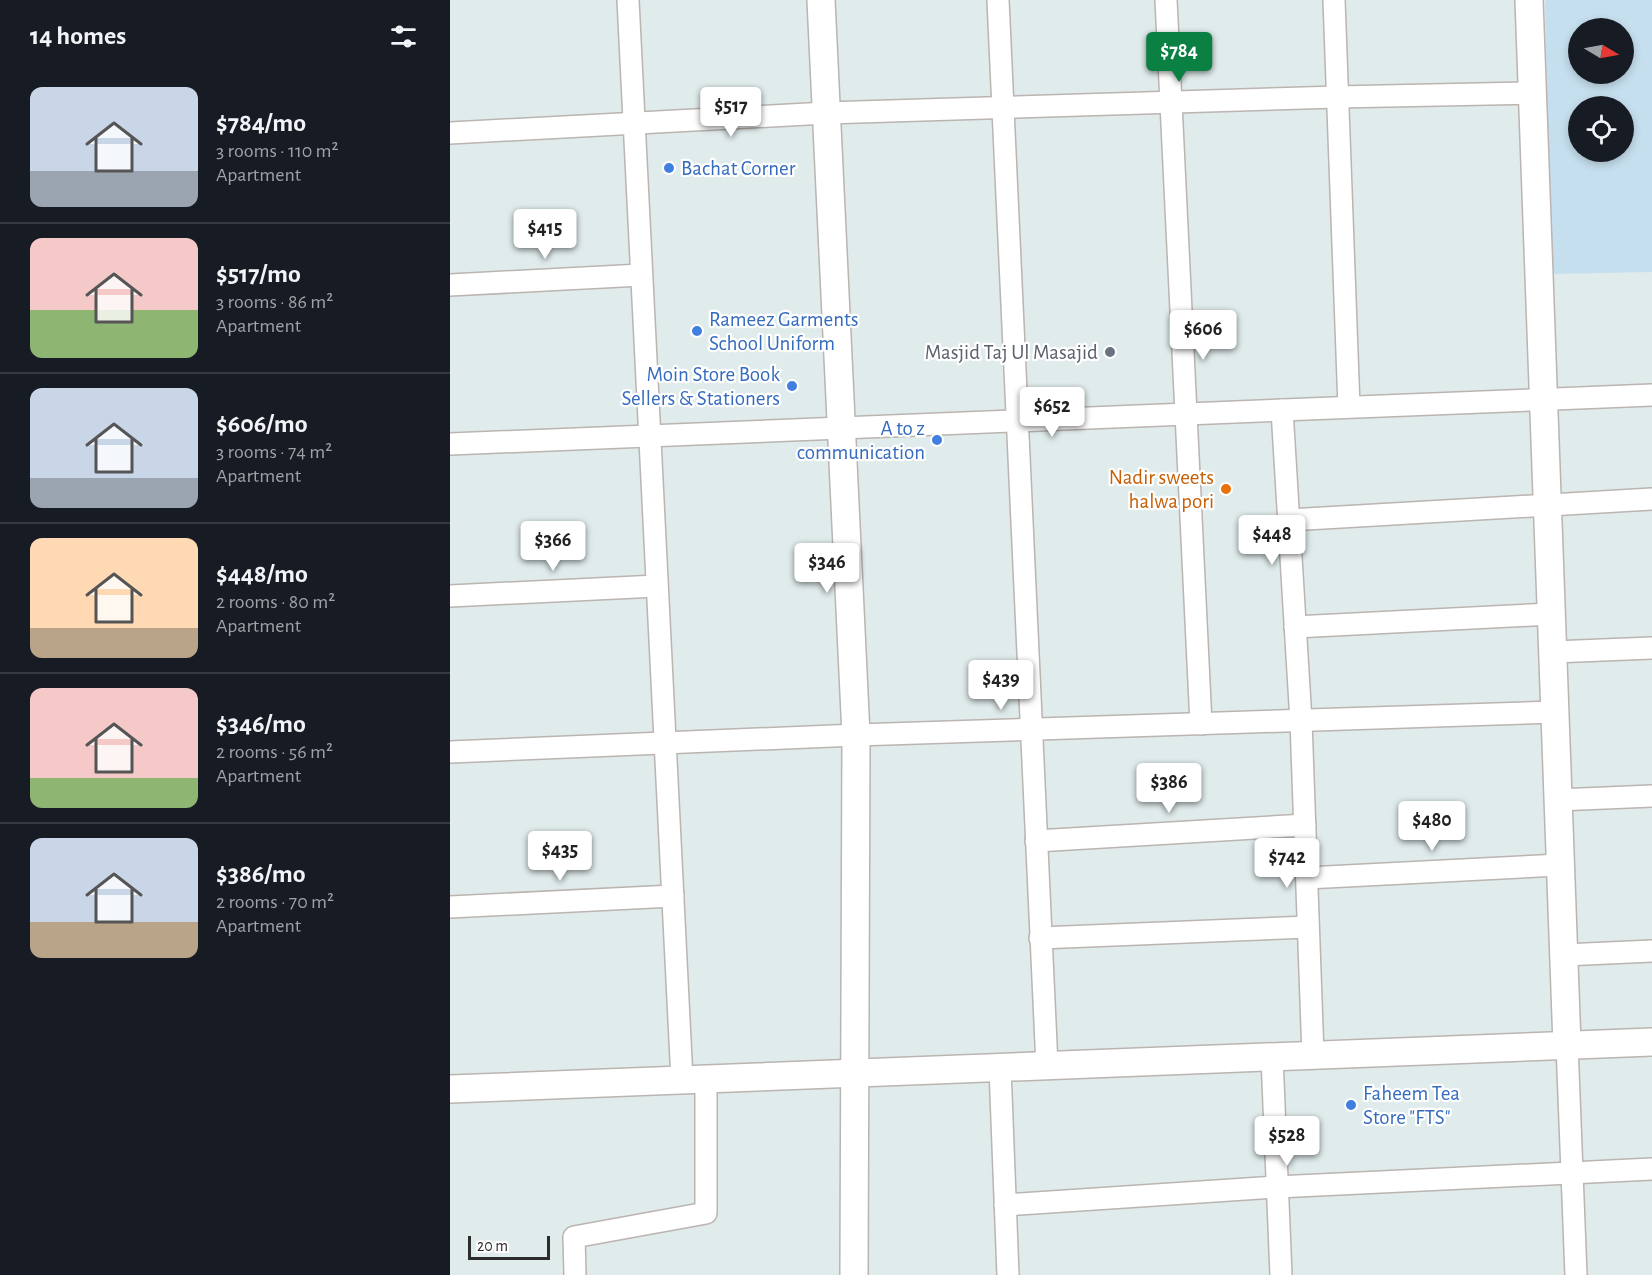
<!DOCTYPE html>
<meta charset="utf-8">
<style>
body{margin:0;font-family:"Alegreya Sans",sans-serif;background:#242831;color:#f1f3f6;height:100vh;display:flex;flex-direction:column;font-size:22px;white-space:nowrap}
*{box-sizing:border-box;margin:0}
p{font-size:20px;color:#9ea1a6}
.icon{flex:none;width:33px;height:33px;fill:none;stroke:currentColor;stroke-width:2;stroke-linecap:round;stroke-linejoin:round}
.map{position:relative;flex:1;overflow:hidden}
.sheet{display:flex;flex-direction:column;background:#171b24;width:450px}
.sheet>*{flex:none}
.needle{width:39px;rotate:100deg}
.tools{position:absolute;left:1118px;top:18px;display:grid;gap:12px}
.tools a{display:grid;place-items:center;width:66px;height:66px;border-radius:50%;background:#171b24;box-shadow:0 3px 9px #0003;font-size:30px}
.scale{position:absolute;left:18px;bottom:15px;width:82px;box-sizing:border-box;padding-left:6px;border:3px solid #2c2c2c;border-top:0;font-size:16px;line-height:21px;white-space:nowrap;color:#2c2c2c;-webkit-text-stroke:4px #fff;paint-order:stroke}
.price{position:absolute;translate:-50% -51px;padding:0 14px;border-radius:6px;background:#fff;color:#222;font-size:20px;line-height:39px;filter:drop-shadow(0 2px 3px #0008)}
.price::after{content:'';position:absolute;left:50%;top:36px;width:18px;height:14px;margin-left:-9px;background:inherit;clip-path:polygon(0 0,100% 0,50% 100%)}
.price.selected{background:#0b8043;color:#fff}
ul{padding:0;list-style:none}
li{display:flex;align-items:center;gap:18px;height:150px;padding:0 30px}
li+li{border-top:2px solid #363941}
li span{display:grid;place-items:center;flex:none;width:168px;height:120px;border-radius:12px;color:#555}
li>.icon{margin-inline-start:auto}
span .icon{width:72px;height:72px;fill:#fffc;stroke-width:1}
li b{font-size:26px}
h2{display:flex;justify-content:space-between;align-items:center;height:72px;padding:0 30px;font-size:26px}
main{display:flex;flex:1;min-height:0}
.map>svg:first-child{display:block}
</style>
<main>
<section class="sheet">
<h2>14 homes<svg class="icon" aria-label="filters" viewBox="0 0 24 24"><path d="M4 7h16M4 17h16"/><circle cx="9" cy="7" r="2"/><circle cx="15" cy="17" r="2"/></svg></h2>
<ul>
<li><span style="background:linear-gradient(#c9d6e8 70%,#9aa5b1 0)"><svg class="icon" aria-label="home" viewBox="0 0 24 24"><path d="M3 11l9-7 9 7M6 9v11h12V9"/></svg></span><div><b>$784/mo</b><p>3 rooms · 110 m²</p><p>Apartment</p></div></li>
<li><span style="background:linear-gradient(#f6c9c9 60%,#8fb573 0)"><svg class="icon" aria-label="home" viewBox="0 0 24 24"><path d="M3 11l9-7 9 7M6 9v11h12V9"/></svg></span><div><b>$517/mo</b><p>3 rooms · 86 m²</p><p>Apartment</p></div></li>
<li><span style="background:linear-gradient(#c9d6e8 75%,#9aa5b1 0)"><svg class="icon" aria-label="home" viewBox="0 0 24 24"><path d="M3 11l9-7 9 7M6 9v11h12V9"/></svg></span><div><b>$606/mo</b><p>3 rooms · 74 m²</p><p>Apartment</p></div></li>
<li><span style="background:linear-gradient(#ffd9b3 75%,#b9a48a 0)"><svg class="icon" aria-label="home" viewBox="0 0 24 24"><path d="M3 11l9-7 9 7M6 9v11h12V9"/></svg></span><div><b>$448/mo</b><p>2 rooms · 80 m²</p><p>Apartment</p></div></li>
<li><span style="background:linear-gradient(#f6c9c9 75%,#8fb573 0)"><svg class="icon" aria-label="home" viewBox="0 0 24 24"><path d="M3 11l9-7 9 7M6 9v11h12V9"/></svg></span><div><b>$346/mo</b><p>2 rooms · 56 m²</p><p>Apartment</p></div></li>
<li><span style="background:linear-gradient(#c9d6e8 70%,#b9a48a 0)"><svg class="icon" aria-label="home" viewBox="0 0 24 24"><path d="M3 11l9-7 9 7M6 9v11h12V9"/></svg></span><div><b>$386/mo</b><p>2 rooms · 70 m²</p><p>Apartment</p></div></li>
</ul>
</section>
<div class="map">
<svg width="1202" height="1275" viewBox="0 0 1202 1275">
<rect width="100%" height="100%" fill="#e0ebec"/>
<path fill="#c6dfee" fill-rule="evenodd" d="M1095,0h107v272l-102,2zM1128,28h45v46h-45zM1128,106h45v46h-45z"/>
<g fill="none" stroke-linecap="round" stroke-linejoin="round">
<defs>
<g id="minor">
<polyline points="178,0 232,1080"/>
<polyline points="548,0 597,1066"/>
<polyline points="716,0 751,724"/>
<polyline points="884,0 899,407"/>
<polyline points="0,133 376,113 887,97 1082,93"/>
<polyline points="0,285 191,275"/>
<polyline points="832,410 851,721 863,1056"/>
<polyline points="0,444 1202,395"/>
<polyline points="839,520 1202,499"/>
<polyline points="0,596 207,586"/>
<polyline points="845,627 1101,614"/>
<polyline points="1103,652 1202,648"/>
<polyline points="0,752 406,735 1105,712"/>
<polyline points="1108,800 1202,796"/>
<polyline points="586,841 855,825"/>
<polyline points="857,878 1110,865"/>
<polyline points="0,907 223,896"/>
<polyline points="590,938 858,927"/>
<polyline points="1114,955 1202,951"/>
<polyline points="1117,1045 1126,1275"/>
<polyline points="822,1057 831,1275"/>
<polyline points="550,1068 558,1275"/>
<polyline points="555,1205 827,1187 1202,1169"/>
<polyline points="125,1275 124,1237 256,1213 256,1079"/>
</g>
<g id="tertiary">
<polyline points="371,0 406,735 404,1275"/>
<polyline points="1079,0 1117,1045"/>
<polyline points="0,1089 1202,1042"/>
</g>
</defs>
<use href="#minor" stroke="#bbb4b0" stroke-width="24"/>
<use href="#tertiary" stroke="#bbb4b0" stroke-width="30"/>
<use href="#minor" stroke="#fff" stroke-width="21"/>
<use href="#tertiary" stroke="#fff" stroke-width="27"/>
</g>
<g fill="#3f7fe0" stroke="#fff" stroke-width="2">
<circle cx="219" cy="168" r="6"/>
<circle cx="247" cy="331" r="6"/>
<circle cx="342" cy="386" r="6"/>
<circle cx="487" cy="440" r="6"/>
<circle cx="901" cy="1105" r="6"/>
</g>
<circle fill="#6b7280" stroke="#fff" stroke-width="2" cx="660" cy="352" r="6"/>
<circle fill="#e8710a" stroke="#fff" stroke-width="2" cx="776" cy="489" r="6"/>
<g text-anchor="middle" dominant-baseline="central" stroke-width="4.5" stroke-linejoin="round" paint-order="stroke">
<g font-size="21" fill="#366cbe" stroke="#fff" text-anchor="start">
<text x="231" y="168">Bachat Corner</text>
<text x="259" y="319">Rameez Garments<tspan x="259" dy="24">School Uniform</tspan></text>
<text x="330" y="374" text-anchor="end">Moin Store Book<tspan x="330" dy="24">Sellers &amp; Stationers</tspan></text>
<text x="475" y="428" text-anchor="end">A to z<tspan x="475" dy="24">communication</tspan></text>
<text x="913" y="1093">Faheem Tea<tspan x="913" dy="24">Store "FTS"</tspan></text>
</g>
<g font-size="21" fill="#5b616d" stroke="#fff" text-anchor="end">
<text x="648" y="352">Masjid Taj Ul Masajid</text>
</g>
<g font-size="21" fill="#c56008" stroke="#fff" text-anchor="end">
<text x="764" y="477">Nadir sweets<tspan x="764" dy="24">halwa pori</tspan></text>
</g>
</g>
</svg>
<div class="tools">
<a><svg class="needle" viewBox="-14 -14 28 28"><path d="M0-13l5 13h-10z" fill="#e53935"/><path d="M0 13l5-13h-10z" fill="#9ea1a6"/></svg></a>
<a><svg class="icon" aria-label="locate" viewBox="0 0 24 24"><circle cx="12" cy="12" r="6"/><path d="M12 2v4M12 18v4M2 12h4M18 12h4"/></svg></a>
</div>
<div class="scale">20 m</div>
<b class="price selected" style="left:729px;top:83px">$784</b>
<b class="price" style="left:281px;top:138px">$517</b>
<b class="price" style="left:95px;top:260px">$415</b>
<b class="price" style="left:753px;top:361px">$606</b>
<b class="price" style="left:602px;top:438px">$652</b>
<b class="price" style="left:822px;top:566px">$448</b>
<b class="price" style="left:103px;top:572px">$366</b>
<b class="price" style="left:377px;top:594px">$346</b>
<b class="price" style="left:551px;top:711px">$439</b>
<b class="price" style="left:719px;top:814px">$386</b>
<b class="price" style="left:982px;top:852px">$480</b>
<b class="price" style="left:110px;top:882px">$435</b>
<b class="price" style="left:837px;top:889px">$742</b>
<b class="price" style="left:837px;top:1167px">$528</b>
</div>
</main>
